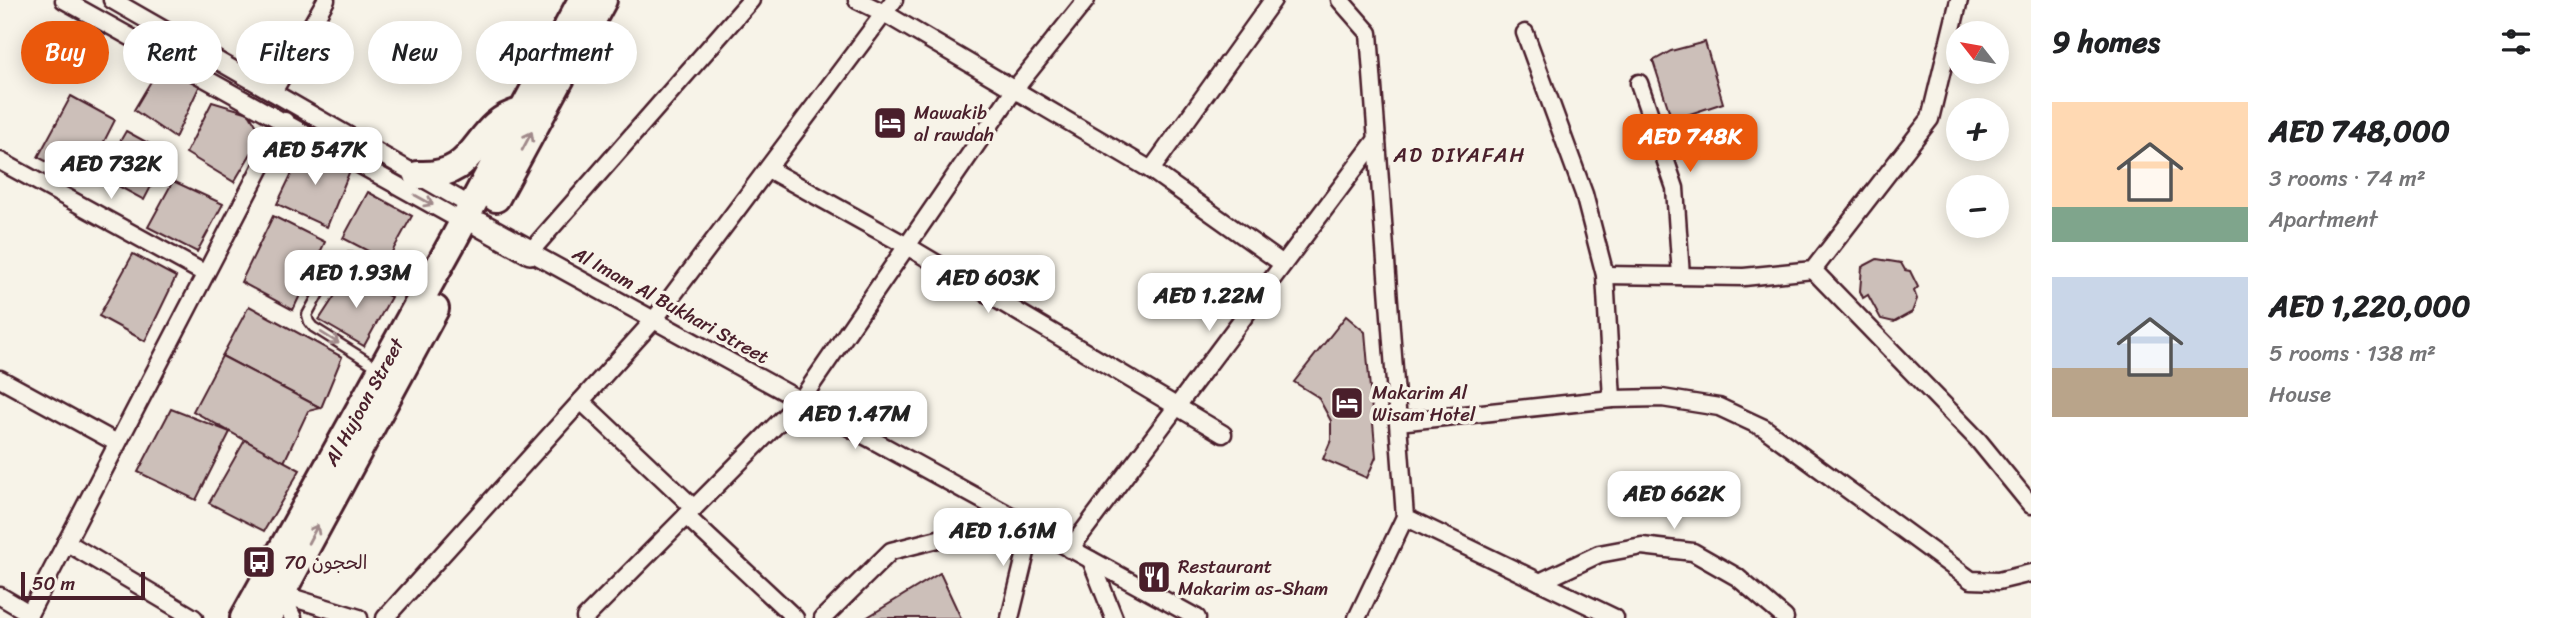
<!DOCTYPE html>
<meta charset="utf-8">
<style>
body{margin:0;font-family:Sriracha,"Playpen Sans Arabic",sans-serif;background:#f6f6f6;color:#202124;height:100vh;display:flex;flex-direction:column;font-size:26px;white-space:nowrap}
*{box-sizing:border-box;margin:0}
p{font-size:23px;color:#757577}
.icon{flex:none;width:38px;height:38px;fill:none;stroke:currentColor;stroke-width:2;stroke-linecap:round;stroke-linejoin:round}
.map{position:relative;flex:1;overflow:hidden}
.panel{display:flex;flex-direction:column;background:#fff;width:525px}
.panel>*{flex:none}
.top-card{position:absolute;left:21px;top:21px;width:665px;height:63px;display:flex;gap:14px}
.needle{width:46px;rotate:301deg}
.controls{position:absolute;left:1946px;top:21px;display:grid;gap:14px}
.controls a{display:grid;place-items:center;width:63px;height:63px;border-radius:50%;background:#fff;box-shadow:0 4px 18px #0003;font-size:35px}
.scale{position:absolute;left:21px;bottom:18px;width:124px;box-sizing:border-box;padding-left:7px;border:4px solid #4a1f2b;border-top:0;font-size:19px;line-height:24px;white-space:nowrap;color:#4a1f2b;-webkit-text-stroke:5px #f7f3e8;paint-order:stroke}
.price{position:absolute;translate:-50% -60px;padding:0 16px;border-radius:14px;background:#fff;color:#222;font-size:23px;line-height:46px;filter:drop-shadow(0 2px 4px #0008)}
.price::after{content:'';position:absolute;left:50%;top:42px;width:21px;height:16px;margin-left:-10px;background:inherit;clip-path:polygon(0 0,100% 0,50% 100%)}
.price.current{background:#ea580c;color:#fff}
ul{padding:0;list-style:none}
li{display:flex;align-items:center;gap:21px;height:175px;padding:0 21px}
li span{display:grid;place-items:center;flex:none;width:196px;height:140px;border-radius:0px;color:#555}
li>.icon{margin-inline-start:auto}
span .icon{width:84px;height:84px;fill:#fffc;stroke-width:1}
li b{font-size:30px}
h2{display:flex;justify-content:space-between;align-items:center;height:84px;padding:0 21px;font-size:30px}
.chip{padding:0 24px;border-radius:32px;background:#fff;box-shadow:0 4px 18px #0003;font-size:24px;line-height:63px}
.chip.current{background:#ea580c;color:#fff}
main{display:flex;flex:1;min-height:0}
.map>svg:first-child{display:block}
</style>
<main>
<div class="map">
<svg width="2031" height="618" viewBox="0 0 2031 618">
<rect width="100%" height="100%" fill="#f7f3e8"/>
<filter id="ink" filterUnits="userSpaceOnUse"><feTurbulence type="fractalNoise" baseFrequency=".0143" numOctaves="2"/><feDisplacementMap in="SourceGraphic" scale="14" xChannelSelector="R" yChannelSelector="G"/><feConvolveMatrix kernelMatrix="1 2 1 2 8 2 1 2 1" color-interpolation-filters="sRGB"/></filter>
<g filter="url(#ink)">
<g fill="#ccbfb9" stroke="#4a1f2b" stroke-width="2">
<polygon points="1705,42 1723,103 1672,120 1653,61 1671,51"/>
<polygon points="163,61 201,83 175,138 134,110"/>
<polygon points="71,96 115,120 84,181 38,157"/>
<polygon points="212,102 249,113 262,135 234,182 186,153"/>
<polygon points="126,131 168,154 144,200 100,176"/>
<polygon points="304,148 351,168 327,227 277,204"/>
<polygon points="173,181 223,204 197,252 148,227"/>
<polygon points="368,192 412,216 387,261 343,238"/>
<polygon points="273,216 325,242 293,310 241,282"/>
<polygon points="133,254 176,277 145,341 99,316"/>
<polygon points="1877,259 1901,263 1905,270 1910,271 1918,287 1914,291 1917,299 1912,312 1894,322 1881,319 1868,295 1863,298 1860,291 1862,267"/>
<polygon points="349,274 391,297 364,346 319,320"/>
<polygon points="249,306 342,357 321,408 222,356"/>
<polygon points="1346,316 1365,332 1376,457 1367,478 1323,459 1331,440 1331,421 1318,397 1294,382"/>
<polygon points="222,356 321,408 308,411 284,462 193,411"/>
<polygon points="171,409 230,432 196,500 138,472"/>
<polygon points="245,440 300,470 264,531 209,503"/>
<polygon points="940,573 961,618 866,618"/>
</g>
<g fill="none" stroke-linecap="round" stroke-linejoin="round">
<defs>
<polyline id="lane" points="380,369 313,327 309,322 307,315 334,266 343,258 352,258 419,296"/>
<g id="street">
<polyline points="64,0 463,222"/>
<polyline points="112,0 471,206"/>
<polyline points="751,0 530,252 1197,618"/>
<polyline points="857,0 884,13 1151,170 1283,264"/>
<polyline points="1340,0 1369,33 1405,517 1357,618"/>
<polyline points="1525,33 1584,194 1605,275 1612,399"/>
<polyline points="1639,83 1675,188 1681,276"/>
<polyline points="273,92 326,0"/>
<polyline points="0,161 204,273"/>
<polyline points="768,169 907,246 1223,434"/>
<polyline points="1151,170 1273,0"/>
<polyline points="1813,270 1978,440 2031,505"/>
<polyline points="1605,275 1744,277 1813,270 1930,119 1959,0"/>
<polyline points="0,379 117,443"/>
<polyline points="581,401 694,508"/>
<polyline points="1398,422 1612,399 1662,398 1719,407 1764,428 1971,580 1998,581 2031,573"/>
<polyline points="686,516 795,618"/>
<polyline points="1405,517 1615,618"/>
<polyline points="66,542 194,618"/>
<polyline points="1070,549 1377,139"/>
<polyline points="1091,560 1114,618"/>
<polyline points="1540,582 1599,554 1642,546 1693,552 1737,577 1785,618"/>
<polyline points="0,596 29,613"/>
<polyline points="27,618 285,121"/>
<polyline points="293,618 281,594 359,618"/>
<polyline points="385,618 654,320 894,0"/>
<polyline points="585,618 801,400 1014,90 1086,0"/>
<polyline points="823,618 891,551 1017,519"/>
<polyline points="1010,618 1032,528"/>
</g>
<polyline id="secondary" points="481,225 530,252"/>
<g id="primary">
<path d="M418,175c63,3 54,-51 102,-63"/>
<polyline points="496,198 603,0"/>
<polyline points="244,618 453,241 582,0"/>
<polyline points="268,618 435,309"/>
</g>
</defs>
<use href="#lane" stroke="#4a1f2b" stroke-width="13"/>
<use href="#street" stroke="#4a1f2b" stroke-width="21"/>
<use href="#secondary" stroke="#4a1f2b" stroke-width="28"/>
<use href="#primary" stroke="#4a1f2b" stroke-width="32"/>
<use href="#lane" stroke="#f7f3e8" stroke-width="8"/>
<use href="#street" stroke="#f7f3e8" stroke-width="16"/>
<use href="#secondary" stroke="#f7f3e8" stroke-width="23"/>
<use href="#primary" stroke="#f7f3e8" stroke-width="26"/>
</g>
<defs><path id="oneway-shaft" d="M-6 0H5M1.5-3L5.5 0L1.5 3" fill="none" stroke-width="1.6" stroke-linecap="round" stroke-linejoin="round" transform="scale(1.75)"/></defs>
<g stroke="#a0898a">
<use href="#oneway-shaft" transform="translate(527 141) rotate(-62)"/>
<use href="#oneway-shaft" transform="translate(424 200) rotate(29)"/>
<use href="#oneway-shaft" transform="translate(330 338) rotate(32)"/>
<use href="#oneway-shaft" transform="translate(313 534) rotate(-62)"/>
</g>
</g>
<defs>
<symbol id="hotel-square" viewBox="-11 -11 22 22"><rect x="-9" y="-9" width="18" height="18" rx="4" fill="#4a1f2b" stroke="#f7f3e8"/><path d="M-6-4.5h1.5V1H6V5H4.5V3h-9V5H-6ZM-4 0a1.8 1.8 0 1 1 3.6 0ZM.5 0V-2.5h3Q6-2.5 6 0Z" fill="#fff"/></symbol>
<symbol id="bus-square" viewBox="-11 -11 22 22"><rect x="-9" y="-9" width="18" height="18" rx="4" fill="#4a1f2b" stroke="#f7f3e8"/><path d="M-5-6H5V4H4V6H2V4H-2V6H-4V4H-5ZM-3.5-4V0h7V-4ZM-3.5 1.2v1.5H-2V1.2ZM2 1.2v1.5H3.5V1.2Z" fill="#fff"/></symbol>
<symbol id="restaurant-square" viewBox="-11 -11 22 22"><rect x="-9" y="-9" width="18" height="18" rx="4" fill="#4a1f2b" stroke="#f7f3e8"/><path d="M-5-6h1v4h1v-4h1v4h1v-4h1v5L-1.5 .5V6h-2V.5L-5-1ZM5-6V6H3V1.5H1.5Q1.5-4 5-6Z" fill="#fff"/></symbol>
</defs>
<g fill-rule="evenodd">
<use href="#hotel-square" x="871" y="104" width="38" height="38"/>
<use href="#hotel-square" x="1328" y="384" width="38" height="38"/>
<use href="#bus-square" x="240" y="543" width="38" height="38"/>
<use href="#restaurant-square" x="1135" y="558" width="38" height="38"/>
</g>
<g text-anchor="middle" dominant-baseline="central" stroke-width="7" stroke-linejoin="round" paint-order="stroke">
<g font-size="19" fill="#4a1f2b" stroke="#f7f3e8" text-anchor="start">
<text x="914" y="112">Mawakib<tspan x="914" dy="22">al rawdah</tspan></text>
<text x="1372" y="392">Makarim Al<tspan x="1372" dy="22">Wisam Hotel</tspan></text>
<text x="284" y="562">الحجون 70</text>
<text x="1178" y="566">Restaurant<tspan x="1178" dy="22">Makarim as-Sham</tspan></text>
</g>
<g font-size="19" fill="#4a1f2b" stroke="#f7f3e8">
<text transform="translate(671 305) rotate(29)">Al Imam Al Bukhari Street</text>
<text transform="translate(364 402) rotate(-61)">Al Hujoon Street</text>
</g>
<g font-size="21" letter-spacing="2" fill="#4a1f2b" stroke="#f7f3e8">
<text x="1460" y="155">AD DIYAFAH</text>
</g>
</g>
</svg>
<div class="controls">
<a><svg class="needle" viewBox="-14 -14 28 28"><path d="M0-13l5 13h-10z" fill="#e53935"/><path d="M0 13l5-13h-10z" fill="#757577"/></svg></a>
<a>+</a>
<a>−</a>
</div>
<div class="scale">50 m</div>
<b class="price current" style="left:1690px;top:174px">AED 748K</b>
<b class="price" style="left:315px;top:187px">AED 547K</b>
<b class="price" style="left:111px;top:201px">AED 732K</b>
<b class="price" style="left:356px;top:310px">AED 1.93M</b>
<b class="price" style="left:988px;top:315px">AED 603K</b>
<b class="price" style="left:1209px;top:333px">AED 1.22M</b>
<b class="price" style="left:855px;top:451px">AED 1.47M</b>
<b class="price" style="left:1674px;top:531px">AED 662K</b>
<b class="price" style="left:1003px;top:568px">AED 1.61M</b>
<div class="top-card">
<a class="chip current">Buy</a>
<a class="chip">Rent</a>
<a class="chip">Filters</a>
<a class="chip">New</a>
<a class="chip">Apartment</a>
</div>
</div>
<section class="panel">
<h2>9 homes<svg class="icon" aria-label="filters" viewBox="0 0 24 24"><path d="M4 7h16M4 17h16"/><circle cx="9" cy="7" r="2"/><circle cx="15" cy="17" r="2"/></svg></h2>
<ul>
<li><span style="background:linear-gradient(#ffd9b3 75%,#7fa58c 0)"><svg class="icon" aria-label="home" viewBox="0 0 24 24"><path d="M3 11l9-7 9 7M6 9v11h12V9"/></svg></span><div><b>AED 748,000</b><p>3 rooms · 74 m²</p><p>Apartment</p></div></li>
<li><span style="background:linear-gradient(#c9d6e8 65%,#b9a48a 0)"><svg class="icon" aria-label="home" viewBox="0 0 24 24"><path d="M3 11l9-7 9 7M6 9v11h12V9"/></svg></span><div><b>AED 1,220,000</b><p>5 rooms · 138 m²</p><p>House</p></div></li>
</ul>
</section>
</main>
